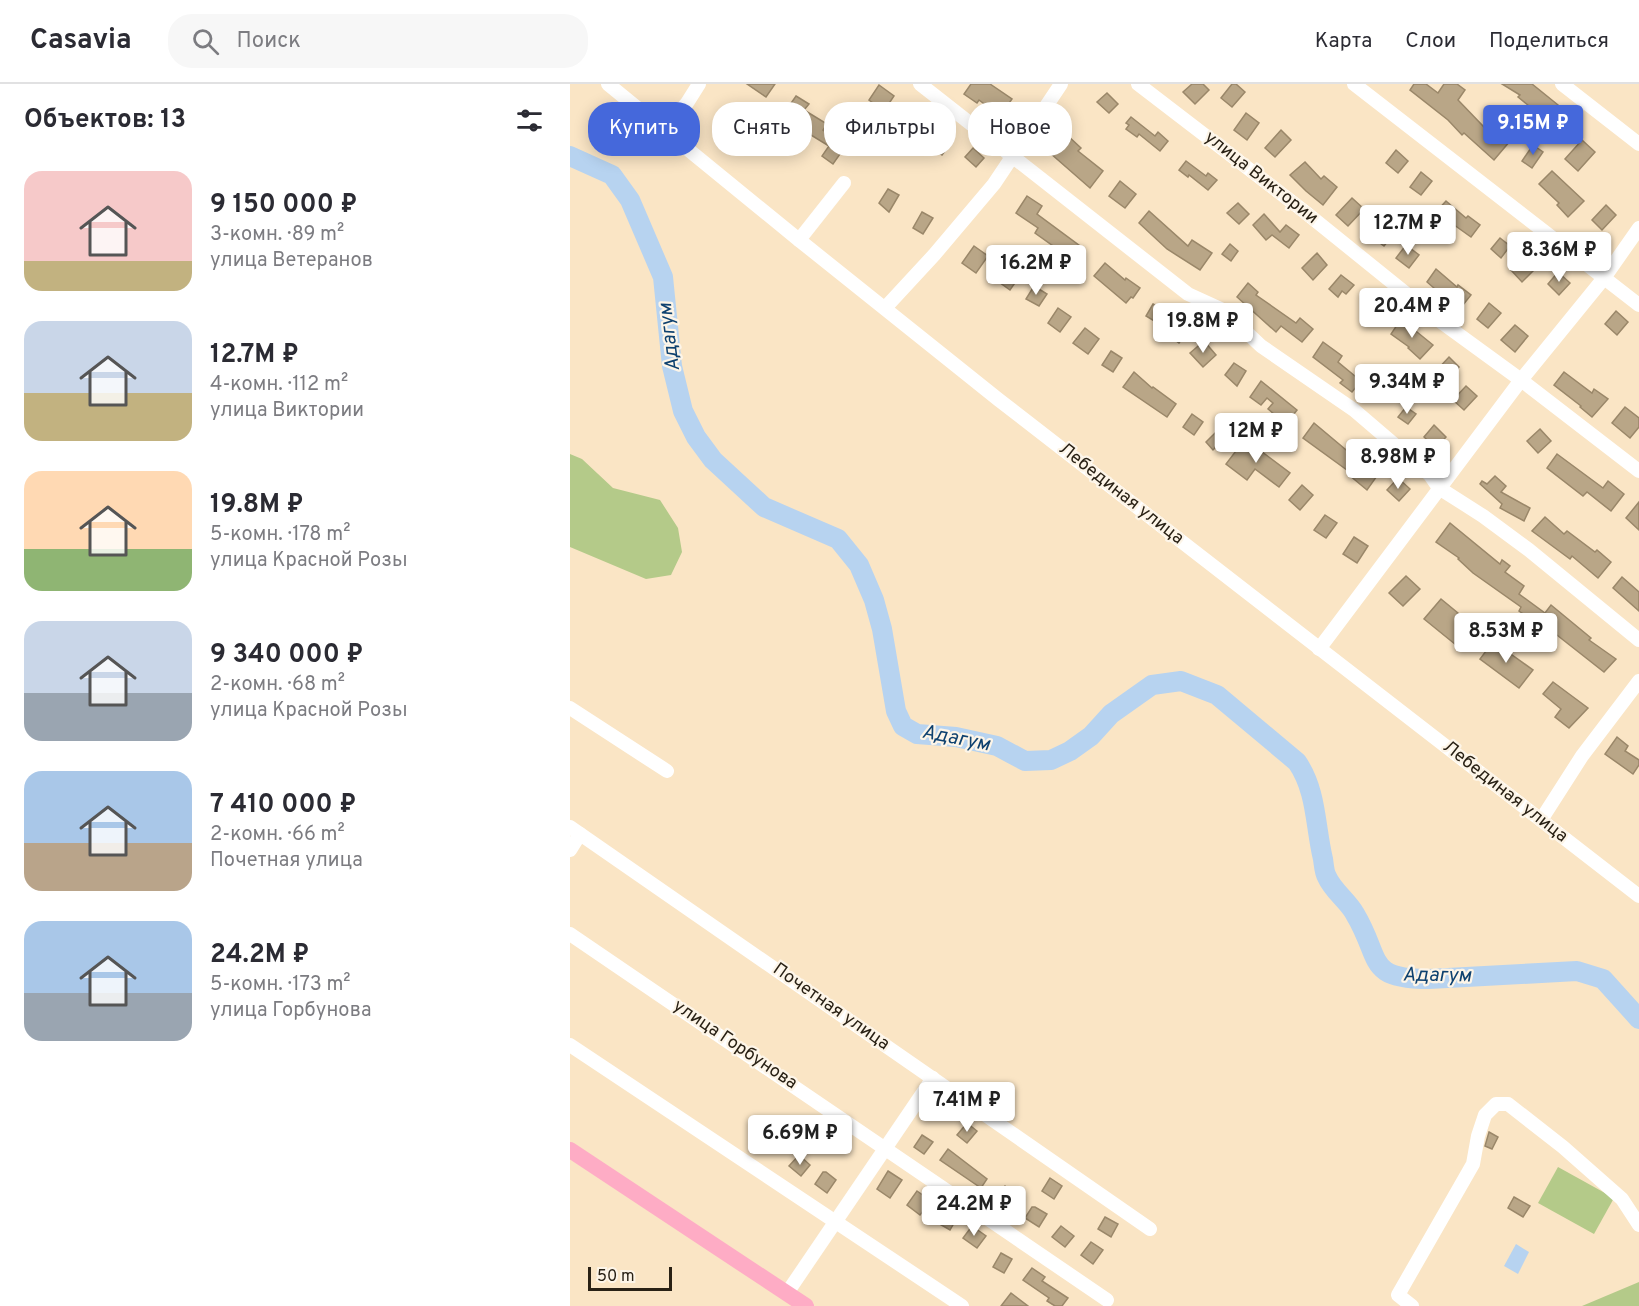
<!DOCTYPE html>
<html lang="ru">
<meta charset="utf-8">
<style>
body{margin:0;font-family:Overpass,sans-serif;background:#f7f7f7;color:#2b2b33;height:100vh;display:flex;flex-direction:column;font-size:22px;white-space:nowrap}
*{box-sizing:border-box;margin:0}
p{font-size:20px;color:#7c7c81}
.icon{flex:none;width:33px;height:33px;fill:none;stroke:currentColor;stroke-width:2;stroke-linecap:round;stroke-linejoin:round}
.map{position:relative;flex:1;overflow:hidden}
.drawer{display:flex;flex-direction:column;background:#fff;width:570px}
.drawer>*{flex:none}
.guide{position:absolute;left:18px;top:18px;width:570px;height:54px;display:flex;gap:12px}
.scale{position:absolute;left:18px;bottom:15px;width:84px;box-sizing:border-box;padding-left:6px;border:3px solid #292115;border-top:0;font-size:16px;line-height:21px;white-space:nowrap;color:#292115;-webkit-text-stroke:4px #fdf5e8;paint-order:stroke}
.price{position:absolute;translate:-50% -51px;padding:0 14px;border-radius:6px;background:#fff;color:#222;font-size:20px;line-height:39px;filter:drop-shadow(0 2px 3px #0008)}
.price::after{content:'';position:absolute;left:50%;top:36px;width:18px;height:14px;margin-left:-9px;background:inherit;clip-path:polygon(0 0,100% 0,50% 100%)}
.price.current{background:#4568db;color:#fff}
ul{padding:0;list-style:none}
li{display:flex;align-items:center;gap:18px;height:150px;padding:0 24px}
li span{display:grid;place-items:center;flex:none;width:168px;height:120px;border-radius:18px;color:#555}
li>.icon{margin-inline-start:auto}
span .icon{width:72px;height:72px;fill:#fffc;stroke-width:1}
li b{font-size:26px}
h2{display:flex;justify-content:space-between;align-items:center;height:72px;padding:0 24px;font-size:26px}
.tag{padding:0 21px;border-radius:24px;background:#fff;box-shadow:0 3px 15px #0003;font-size:21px;line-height:54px}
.tag.current{background:#4568db;color:#fff}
header{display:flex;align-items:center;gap:36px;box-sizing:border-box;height:84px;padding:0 30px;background:#fff;border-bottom:2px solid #e1e1e2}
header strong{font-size:28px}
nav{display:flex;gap:33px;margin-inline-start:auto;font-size:21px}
.search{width:420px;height:54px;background:#f7f7f7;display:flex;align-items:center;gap:15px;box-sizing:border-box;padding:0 21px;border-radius:24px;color:#7c7c81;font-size:22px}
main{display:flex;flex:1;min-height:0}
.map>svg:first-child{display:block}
</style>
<header>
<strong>Casavia</strong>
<div class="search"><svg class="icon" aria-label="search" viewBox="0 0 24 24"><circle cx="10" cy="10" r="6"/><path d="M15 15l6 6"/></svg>Поиск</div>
<nav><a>Карта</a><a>Слои</a><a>Поделиться</a></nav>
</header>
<main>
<section class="drawer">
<h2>Объектов: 13<svg class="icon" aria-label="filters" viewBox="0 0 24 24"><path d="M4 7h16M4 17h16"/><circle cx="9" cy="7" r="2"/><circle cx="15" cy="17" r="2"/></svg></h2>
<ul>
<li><span style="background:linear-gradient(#f6c9c9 75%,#c2b280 0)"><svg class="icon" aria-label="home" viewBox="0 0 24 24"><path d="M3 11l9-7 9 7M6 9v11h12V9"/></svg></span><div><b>9 150 000 ₽</b><p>3-комн. · 89 m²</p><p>улица Ветеранов</p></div></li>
<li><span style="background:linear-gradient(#c9d6e8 60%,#c2b280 0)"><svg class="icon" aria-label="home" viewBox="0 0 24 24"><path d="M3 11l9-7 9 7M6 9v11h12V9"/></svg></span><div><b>12.7M ₽</b><p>4-комн. · 112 m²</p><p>улица Виктории</p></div></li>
<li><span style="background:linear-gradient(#ffd9b3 65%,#8fb573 0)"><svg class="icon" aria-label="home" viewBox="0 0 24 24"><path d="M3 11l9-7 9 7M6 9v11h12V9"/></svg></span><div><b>19.8M ₽</b><p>5-комн. · 178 m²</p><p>улица Красной Розы</p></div></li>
<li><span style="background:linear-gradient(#c9d6e8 60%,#9aa5b1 0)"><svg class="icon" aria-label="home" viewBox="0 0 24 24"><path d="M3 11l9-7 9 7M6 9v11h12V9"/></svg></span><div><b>9 340 000 ₽</b><p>2-комн. · 68 m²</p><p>улица Красной Розы</p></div></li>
<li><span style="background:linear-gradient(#a9c7e8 60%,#b9a48a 0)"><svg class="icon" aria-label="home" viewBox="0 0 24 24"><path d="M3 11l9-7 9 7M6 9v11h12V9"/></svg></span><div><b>7 410 000 ₽</b><p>2-комн. · 66 m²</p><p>Почетная улица</p></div></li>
<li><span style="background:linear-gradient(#a9c7e8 60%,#9aa5b1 0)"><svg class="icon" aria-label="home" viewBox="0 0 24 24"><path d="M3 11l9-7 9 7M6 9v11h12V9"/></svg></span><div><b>24.2M ₽</b><p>5-комн. · 173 m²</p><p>улица Горбунова</p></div></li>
</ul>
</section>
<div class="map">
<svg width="1069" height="1222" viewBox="0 0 1069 1222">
<rect width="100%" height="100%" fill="#fae5c5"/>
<g fill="#b4ca89">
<polygon points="0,370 12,375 43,404 90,416 108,444 112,468 101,491 76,495 0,463"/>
<polygon points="988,1083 1044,1114 1024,1150 968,1119"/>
<polygon points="1069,1198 1069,1222 1012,1222"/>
</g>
<polygon fill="#b7d3f0" points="946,1160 959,1168 948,1190 934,1182"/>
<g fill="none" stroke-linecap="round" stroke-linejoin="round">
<path stroke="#b7d3f0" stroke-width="20" d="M0,72l42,19 18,25 33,77 9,89 11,45 13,26 17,23 51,47 74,32 21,26 15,35 8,29 14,82 7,15 14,8 39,3 41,9 28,15 26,-1 19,-9 21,-15 20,-22 41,-29 29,-4 36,14 80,67c20,29 18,64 26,97 1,6 1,13 4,18 6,14 21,24 28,37 27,45 10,65 74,65l148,-8 26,8 36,40"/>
</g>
<g fill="#b9a687" stroke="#9a8769" stroke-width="1.5">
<polygon points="177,0 205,0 196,13"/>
<polygon points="401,0 420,0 442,15 430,32 409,16 407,19 394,10"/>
<polygon points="622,0 633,0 639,6 625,20 613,8"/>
<polygon points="662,0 666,0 675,8 662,23 651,14"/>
<polygon points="844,0 856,0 868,9 874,0 887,0 895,6 888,16 914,43 917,39 940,57 924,76 894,49 892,51 878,36 840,6"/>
<polygon points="932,0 962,0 998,29 986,44 948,13 950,11"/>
<polygon points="309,1 324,12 314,27 299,16"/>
<polygon points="537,9 548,20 539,29 527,18"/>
<polygon points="226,12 239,20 234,26 257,40 253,46 275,63 263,80 252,72 259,62 236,48 240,42 217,25"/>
<polygon points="342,28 355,38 345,52 332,42"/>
<polygon points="676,29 689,39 677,56 664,46"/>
<polygon points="561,33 585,52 588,48 598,57 590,67 569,50 567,53 556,45 559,41 556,39"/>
<polygon points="711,46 721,56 705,73 695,64"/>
<polygon points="369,49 381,59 372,71 359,62"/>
<polygon points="497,51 511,64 508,67 533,87 520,104 480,69"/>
<polygon points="1012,56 1025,68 1008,87 995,75"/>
<polygon points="963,61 973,68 962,84 952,77"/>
<polygon points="403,64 414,74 406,83 395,73"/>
<polygon points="826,66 838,77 828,89 816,79"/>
<polygon points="616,77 636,92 638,89 647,96 638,106 619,91 618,93 609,86"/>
<polygon points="735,78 751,95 754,92 767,103 753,121 736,107 720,91"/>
<polygon points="982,87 1014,117 998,133 987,121 989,119 969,100"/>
<polygon points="851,88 862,97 851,111 840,103"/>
<polygon points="550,97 566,110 555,124 539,112"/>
<polygon points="318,105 329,111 319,128 309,119"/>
<polygon points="457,112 472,122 467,130 510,162 500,174 465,149 468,144 446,129"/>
<polygon points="782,114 794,125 778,142 766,131"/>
<polygon points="876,117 896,134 898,132 910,141 901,153 866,128"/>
<polygon points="668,119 679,130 669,140 657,129"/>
<polygon points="1036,121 1046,131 1032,146 1022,136"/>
<polygon points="579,127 618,162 622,156 642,169 630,186 597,165 569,139"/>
<polygon points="352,128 363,134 353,150 343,144"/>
<polygon points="694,130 710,148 716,141 729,151 719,164 702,151 696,156 683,141"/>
<polygon points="818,130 831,141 814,162 803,154 813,143 810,140"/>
<polygon points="930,154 940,162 931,174 921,165"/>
<polygon points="660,160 668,167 661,177 652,170"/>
<polygon points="836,161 849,171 839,184 826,174"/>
<polygon points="404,162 418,172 406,189 392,179"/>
<polygon points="747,169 757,181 743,196 732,184"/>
<polygon points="951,174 963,187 952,198 940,185"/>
<polygon points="535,179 555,196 556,194 570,204 563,214 561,213 556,219 524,192"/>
<polygon points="438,185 449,193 440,206 429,198"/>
<polygon points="866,185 887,203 888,201 901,211 889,226 857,198"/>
<polygon points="988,188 1000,199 989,211 978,200"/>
<polygon points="771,191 784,201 776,210 772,207 768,213 759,205"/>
<polygon points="678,199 688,208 686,211 726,239 730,234 743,245 732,258 711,242 706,248 667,213"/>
<polygon points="464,202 477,210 469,222 456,215"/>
<polygon points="805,212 820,222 806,239 793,229"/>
<polygon points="919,219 931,229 918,244 907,235"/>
<polygon points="583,220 597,228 596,230 618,246 609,259 598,251 601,247 576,232"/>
<polygon points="488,224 501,233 490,248 478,239"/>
<polygon points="1046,227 1058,238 1047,251 1035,240"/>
<polygon points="831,235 863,261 850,275 838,264 839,263 821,250"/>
<polygon points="945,241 958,252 945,268 931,256"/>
<polygon points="515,244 529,255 518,270 503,259"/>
<polygon points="634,257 646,271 633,283 620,269"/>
<polygon points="753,258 772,272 768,278 791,297 782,308 770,299 773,296 743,273"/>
<polygon points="541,267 552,274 543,288 532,281"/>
<polygon points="879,273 889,283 876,297 866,287"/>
<polygon points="664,279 676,287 667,302 655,291"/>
<polygon points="564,288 582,304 583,303 606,320 597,333 553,303"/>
<polygon points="994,288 1022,309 1024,305 1038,315 1022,333 1010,323 1011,322 984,301"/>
<polygon points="691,297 727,326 716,340 698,325 703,319 697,314 691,321 680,313"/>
<polygon points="896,302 907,312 894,326 883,316"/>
<polygon points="836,323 846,330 838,340 828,333"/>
<polygon points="1055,323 1069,334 1069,343 1060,354 1042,339"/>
<polygon points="622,330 633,338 624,351 613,343"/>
<polygon points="744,339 807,392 797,406 779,391 781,389 733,354"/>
<polygon points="864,341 876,353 866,364 854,353"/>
<polygon points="650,344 657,352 643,366 636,358"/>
<polygon points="970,345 981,357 968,369 957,357"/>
<polygon points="675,355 720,389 709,403 685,385 677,396 656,380"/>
<polygon points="987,370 1033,404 1038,397 1054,410 1041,427 1017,408 1013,412 977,384"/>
<polygon points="925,392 936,402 931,408 960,424 954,437 930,424 932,420 910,400 912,397 917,400"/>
<polygon points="828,394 840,405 829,417 817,406"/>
<polygon points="732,401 743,411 730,426 719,416"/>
<polygon points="1069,418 1069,446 1056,434"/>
<polygon points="755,431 767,439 756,454 744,446"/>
<polygon points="975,433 994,450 997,447 1025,468 1027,466 1041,478 1028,494 1002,472 1000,475 962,447"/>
<polygon points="880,439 930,480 932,476 940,482 935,488 954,502 949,510 975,529 981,521 1021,554 1019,556 1046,575 1034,588 964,533 962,536 949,527 951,523 903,489 888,475 889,474 866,458"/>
<polygon points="784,453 798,462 787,479 773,470"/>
<polygon points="836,492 850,505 833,522 819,509"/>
<polygon points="1052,493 1069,508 1069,527 1043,504"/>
<polygon points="871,515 888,529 887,530 904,546 891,565 854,535"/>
<polygon points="925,555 940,566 938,568 963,586 949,604 910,575"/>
<polygon points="983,598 1018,624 999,644 985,633 991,625 973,610"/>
<polygon points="1047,653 1058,662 1055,667 1069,676 1069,681 1063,690 1035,670"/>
<polygon points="397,1039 407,1047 397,1059 387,1051"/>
<polygon points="919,1048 928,1053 922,1065 915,1062"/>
<polygon points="352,1051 363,1058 354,1070 344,1063"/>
<polygon points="378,1065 417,1095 411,1104 370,1076"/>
<polygon points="229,1071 240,1081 231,1092 219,1082"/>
<polygon points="318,1087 332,1096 320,1114 307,1105"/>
<polygon points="253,1088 256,1088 266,1096 257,1109 245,1100"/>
<polygon points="480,1094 492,1102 484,1115 472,1107"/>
<polygon points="435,1102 448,1112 439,1125 426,1115"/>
<polygon points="347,1107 361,1117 350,1131 337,1121"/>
<polygon points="944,1113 960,1122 953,1133 938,1124"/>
<polygon points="374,1123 388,1132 380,1146 366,1138"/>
<polygon points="462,1123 465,1123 477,1130 469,1143 455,1134"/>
<polygon points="535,1133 548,1140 541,1153 528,1145"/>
<polygon points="402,1142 416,1152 407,1164 393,1154"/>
<polygon points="491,1142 504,1152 495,1163 482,1153"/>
<polygon points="521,1158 533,1166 523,1180 511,1171"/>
<polygon points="431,1169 442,1175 434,1189 423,1183"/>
<polygon points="462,1184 475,1193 472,1197 498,1214 492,1222 485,1222 477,1217 479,1214 453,1196"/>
<polygon points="441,1209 458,1222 431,1222"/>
</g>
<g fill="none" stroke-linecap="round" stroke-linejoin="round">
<g stroke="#fff" stroke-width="14">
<polyline points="38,0 229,156 429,316 1069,812"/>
<polyline points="350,0 618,210 653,226 691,262 784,326 860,391 869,404 913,432 959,466 1069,556"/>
<polyline points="568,0 735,128 870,237 951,296 1069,387"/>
<polyline points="784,0 1069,221"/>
<polyline points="992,0 1069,60"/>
<polyline points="95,46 117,19 129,0"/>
<polyline points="229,156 274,99"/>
<polyline points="315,224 364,171 424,100 491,0"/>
<polyline points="749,565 951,296 1034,194 1069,144"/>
<polyline points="0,624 97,687"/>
<polyline points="971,736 1012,672 1069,597"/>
<polyline points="0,743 580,1145"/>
<polyline points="0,766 10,750"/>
<polyline points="0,850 537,1216"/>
<polyline points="0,961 392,1222"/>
<polyline points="217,1209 363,994"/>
<polyline points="842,1222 828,1211 903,1080 908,1052 915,1031 926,1020 938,1020 993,1063 1052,1115 1069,1141"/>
</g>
<polyline stroke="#feacc5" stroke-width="16" points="0,1066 236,1222"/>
</g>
<g text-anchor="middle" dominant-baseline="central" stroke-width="4.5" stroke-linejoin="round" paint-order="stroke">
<g font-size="18" fill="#292115" stroke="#fdf5e8">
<text transform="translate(691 94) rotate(38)">улица Виктории</text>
<text transform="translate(551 410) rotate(38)">Лебединая улица</text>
<text transform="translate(935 708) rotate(38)">Лебединая улица</text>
<text transform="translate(261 923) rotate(35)">Почетная улица</text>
<text transform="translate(165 961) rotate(34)">улица Горбунова</text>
</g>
<g font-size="20" font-style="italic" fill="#0e416f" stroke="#fdf5e8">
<text transform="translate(100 253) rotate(-97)">Адагум</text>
<text transform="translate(386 655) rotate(11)">Адагум</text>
<text transform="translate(867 892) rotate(1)">Адагум</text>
</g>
</g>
</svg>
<div class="scale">50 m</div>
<b class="price current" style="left:963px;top:72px">9.15M ₽</b>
<b class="price" style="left:838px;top:172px">12.7M ₽</b>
<b class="price" style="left:989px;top:199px">8.36M ₽</b>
<b class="price" style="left:466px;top:212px">16.2M ₽</b>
<b class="price" style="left:842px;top:255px">20.4M ₽</b>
<b class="price" style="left:633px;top:270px">19.8M ₽</b>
<b class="price" style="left:837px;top:331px">9.34M ₽</b>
<b class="price" style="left:686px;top:380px">12M ₽</b>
<b class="price" style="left:828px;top:406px">8.98M ₽</b>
<b class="price" style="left:936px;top:580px">8.53M ₽</b>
<b class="price" style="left:397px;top:1049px">7.41M ₽</b>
<b class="price" style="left:230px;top:1082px">6.69M ₽</b>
<b class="price" style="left:404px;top:1153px">24.2M ₽</b>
<div class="guide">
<a class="tag current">Купить</a>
<a class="tag">Снять</a>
<a class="tag">Фильтры</a>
<a class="tag">Новое</a>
</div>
</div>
</main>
